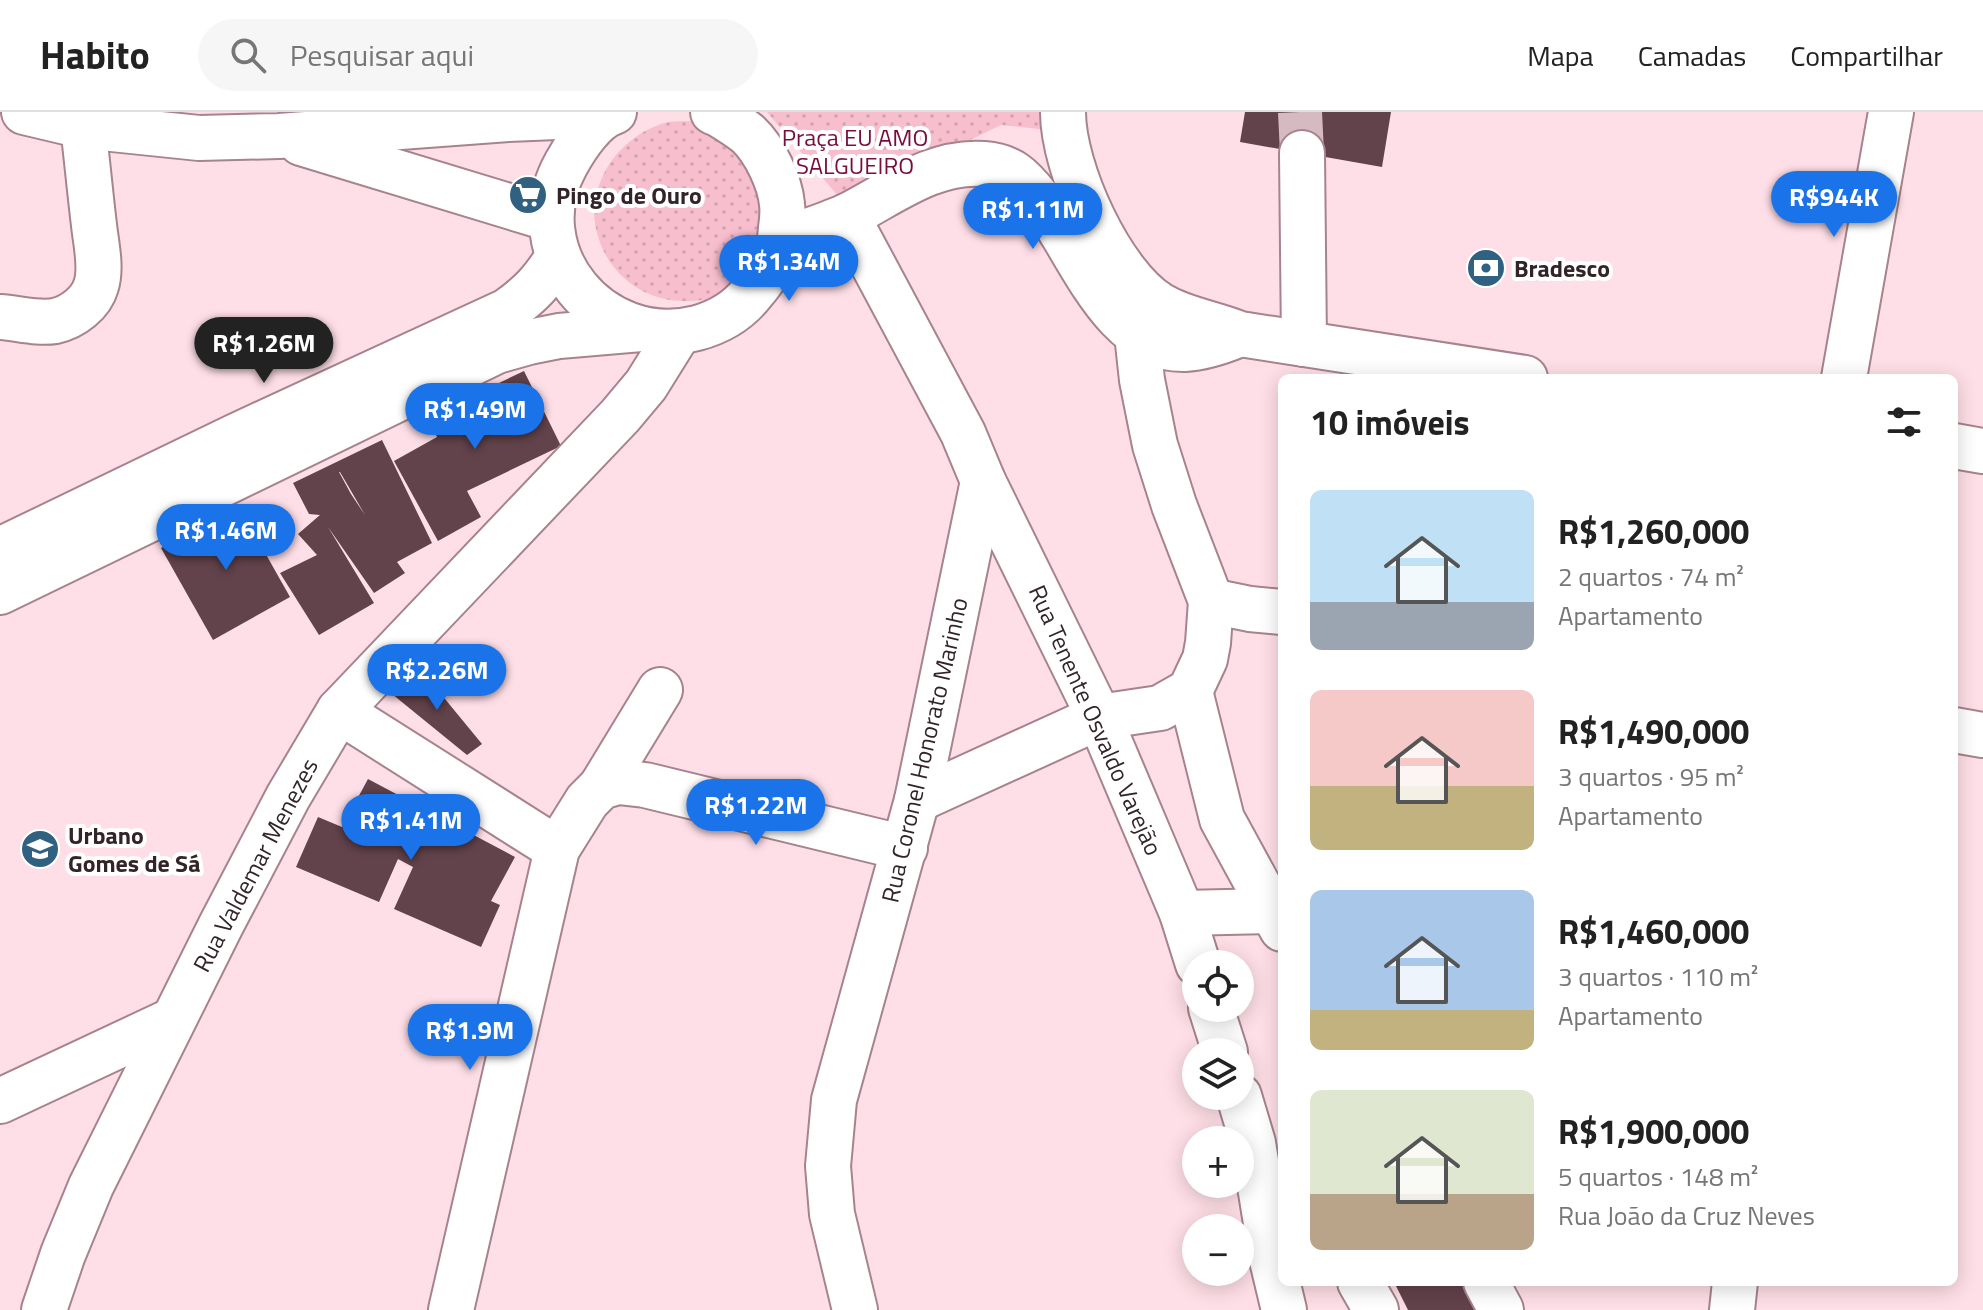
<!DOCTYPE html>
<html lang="pt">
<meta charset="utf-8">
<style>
body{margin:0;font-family:"Titillium Web",sans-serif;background:#f6f6f6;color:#222;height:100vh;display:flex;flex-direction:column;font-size:30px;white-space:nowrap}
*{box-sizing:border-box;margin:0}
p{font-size:26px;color:#767676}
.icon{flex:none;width:44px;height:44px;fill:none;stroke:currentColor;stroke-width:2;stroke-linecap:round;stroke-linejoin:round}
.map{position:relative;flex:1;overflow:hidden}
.details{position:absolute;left:1278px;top:262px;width:680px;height:912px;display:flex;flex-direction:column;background:#fff;border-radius:12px;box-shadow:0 4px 20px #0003}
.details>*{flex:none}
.tools{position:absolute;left:1182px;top:838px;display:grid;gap:16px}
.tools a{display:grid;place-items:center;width:72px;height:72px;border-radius:50%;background:#fff;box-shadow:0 4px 20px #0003;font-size:40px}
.price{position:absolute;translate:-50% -68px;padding:0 18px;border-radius:28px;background:#1a73e8;color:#fff;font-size:26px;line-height:52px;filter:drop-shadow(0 2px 4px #0008)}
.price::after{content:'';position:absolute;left:50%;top:48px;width:24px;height:18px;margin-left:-12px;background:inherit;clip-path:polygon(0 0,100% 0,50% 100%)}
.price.current{background:#222;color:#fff}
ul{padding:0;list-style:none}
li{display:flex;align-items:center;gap:24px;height:200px;padding:0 32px}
li span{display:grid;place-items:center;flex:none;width:224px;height:160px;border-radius:12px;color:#555}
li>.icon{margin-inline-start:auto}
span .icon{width:96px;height:96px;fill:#fffc;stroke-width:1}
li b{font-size:34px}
h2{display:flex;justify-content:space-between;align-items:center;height:96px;padding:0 32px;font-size:34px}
header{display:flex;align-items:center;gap:48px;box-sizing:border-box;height:112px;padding:0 40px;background:#fff;border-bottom:2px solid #e0e0e0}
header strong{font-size:38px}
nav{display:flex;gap:44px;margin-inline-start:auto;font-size:28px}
.search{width:560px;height:72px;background:#f6f6f6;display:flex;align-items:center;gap:20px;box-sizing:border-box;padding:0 28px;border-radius:44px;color:#767676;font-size:30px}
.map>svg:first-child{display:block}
</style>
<header>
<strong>Habito</strong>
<div class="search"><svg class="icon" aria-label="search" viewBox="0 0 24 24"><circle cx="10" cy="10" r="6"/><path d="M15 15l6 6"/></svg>Pesquisar aqui</div>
<nav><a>Mapa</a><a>Camadas</a><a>Compartilhar</a></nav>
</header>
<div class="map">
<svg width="1983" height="1198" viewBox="0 0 1983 1198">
<defs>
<pattern id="park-dots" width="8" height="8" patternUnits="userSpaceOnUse" patternTransform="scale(2)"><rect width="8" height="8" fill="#f7bece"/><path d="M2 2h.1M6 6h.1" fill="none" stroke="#d4a3b1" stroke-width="1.8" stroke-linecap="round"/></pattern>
</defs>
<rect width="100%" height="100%" fill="#ffdfe7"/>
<g fill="url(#park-dots)">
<polygon points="767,0 1068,0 1074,40 1039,17 1001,13 843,90"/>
<path d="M698,9l56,33 14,95c-10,11 -31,39 -42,45 -14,6 -27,7 -42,7 -50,0 -89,-40 -90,-90 0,-6 2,-12 3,-18 8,-33 33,-58 64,-69 11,-4 26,-2 37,-3z"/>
</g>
<g fill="#62424b" fill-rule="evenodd">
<polygon points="1245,0 1391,0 1382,55 1240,30"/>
<polygon points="524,259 561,334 467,379 481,405 438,429 394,349 437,325 427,305"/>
<path d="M382,328l50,103 -35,19 8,11 -31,20 -46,-66 46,76 -55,32 -39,-62 37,-18 -19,-21 22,-19 -11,-1 -16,-31zM339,360h1l25,43 -14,-21z"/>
<polygon points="238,393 290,485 213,528 161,436"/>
<polygon points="422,559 482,632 467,643 392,582"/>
<polygon points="368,667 515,745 491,789 500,793 481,835 394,797 413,755 398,747 379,790 296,755 318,705 342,715"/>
<polygon points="1394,1170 1462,1170 1476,1198 1408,1198"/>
</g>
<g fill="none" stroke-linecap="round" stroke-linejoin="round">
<polyline stroke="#d6bac1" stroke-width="44" stroke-dasharray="44 22" stroke-linecap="butt" points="1300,0 1302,41"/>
<defs>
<g id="minor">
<polyline points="1302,41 1304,232"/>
<polyline points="847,104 963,321 983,369 1099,605 1182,801 1198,852"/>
<path d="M0,205c17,1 38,7 55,4 18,-4 36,-18 41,-35 6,-18 0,-42 -2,-61 -4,-33 -7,-66 -11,-99"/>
<polyline points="1844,266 1891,0"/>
<polyline points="1211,489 1250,497 1282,500"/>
<polyline points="1190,579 1222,707 1282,817"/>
<polyline points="339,599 557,737"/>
<polyline points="1954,618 1983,623"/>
<polyline points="601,675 660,578"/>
<polyline points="917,688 1099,605 1160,596 1190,579 1205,547 1208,531 1211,489 1174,393 1155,333 1142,268 1137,222"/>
<polyline points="1182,801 1271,799 1282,800"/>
<polyline points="1211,896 1225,940"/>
<polyline points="1239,984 1253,1031 1272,1148 1284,1198"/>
<polyline points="0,989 173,908"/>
<polyline points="1360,1170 1376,1198"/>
<polyline points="1486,1170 1501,1198"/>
<polyline points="451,1198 557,737 587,689 601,675 618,670 645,673 905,736"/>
<polyline points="855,1198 832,1102 828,1054 834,988 917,688 983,369"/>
<polyline points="1732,1198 1735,1170"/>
</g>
<g id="major">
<polyline points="24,0 83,14 199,26 279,24 508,7 605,3"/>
<path d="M614,0c-20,6 -38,34 -48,52 -49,88 35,188 131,164 22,-6 41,-17 55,-35 16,-18 28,-40 29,-65 1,-7 2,-16 1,-24 -2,-22 -17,-54 -34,-70 -9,-7 -20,-14 -30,-20l-5,-2"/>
<path d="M1063,0c0,57 48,163 97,193 25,15 54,18 80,29l285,44"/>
<polyline points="301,31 551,107"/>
<path d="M781,129c22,-9 46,-16 68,-26 43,-22 84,-55 135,-51 27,2 38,14 54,34 40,48 72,153 147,151 19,-1 36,-7 53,-14"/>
<polyline points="1954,334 1983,339"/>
<path d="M0,438l236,-114 271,-125c24,-17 35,-29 51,-54"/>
<polyline points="0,480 497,239 529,230 559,224 641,217"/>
<polyline points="44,1198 63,1142 91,1074 221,813 288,685 339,599 620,304 646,273 679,220"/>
</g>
</defs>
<use href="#minor" stroke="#a7838d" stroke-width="48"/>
<use href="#major" stroke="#a7838d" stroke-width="48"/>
<use href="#minor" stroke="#fff" stroke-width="44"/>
<use href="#major" stroke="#fff" stroke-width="44"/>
</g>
<defs>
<symbol id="supermarket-disc" viewBox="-11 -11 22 22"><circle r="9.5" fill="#316180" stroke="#fff"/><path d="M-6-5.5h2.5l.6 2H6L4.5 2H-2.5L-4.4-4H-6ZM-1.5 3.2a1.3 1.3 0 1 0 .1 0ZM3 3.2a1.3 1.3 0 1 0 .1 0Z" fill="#fff"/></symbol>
<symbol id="bank-disc" viewBox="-11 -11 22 22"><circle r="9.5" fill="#316180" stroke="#fff"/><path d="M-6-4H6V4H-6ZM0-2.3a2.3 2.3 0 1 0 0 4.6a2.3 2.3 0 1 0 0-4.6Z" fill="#fff"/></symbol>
<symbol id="school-disc" viewBox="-11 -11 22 22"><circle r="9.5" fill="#316180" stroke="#fff"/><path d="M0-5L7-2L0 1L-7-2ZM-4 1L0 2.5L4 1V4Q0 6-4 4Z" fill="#fff"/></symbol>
</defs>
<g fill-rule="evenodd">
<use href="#supermarket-disc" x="506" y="61" width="44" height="44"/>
<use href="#bank-disc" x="1464" y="134" width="44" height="44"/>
<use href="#school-disc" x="18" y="715" width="44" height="44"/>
</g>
<g text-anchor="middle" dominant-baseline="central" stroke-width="8" stroke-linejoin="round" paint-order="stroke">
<g font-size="24" fill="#780d3e" stroke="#fff">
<text x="855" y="25">Praça EU AMO<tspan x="855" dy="28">SALGUEIRO</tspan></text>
</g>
<g font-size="24" font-weight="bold" fill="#322428" stroke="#fff" text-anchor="start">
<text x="556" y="83">Pingo de Ouro</text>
<text x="1514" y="156">Bradesco</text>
<text x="68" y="723">Urbano<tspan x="68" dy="28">Gomes de Sá</tspan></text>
</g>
<g font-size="24" fill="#322428" stroke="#fff">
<text transform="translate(1096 608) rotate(66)">Rua Tenente Osvaldo Varejão</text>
<text transform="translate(924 638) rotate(-77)">Rua Coronel Honorato Marinho</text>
<text transform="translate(255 753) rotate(-62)">Rua Valdemar Menezes</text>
</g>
</g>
</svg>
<div class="tools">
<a><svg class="icon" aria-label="locate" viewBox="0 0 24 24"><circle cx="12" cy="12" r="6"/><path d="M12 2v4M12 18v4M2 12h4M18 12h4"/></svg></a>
<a><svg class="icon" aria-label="layers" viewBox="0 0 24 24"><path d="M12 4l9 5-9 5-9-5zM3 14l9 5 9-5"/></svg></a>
<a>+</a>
<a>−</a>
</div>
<b class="price" style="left:1834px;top:127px">R$944K</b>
<b class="price" style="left:1033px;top:139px">R$1.11M</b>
<b class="price" style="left:789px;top:191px">R$1.34M</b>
<b class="price current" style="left:264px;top:273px">R$1.26M</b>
<b class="price" style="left:475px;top:339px">R$1.49M</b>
<b class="price" style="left:226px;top:460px">R$1.46M</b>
<b class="price" style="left:437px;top:600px">R$2.26M</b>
<b class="price" style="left:756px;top:735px">R$1.22M</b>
<b class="price" style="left:411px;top:750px">R$1.41M</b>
<b class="price" style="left:470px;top:960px">R$1.9M</b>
<section class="details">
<h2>10 imóveis<svg class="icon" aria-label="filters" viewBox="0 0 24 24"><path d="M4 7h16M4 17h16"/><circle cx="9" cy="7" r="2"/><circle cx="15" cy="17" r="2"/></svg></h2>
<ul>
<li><span style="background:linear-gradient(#bfe0f5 70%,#9aa5b1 0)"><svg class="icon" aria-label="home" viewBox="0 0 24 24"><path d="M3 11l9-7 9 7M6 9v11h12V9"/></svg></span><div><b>R$1,260,000</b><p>2 quartos · 74 m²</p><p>Apartamento</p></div></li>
<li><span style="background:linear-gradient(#f6c9c9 60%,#c2b280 0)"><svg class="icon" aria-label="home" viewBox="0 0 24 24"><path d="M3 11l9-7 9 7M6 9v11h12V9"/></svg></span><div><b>R$1,490,000</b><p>3 quartos · 95 m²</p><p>Apartamento</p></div></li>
<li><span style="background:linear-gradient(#a9c7e8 75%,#c2b280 0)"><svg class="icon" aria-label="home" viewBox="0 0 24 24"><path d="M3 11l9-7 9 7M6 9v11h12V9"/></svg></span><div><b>R$1,460,000</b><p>3 quartos · 110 m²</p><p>Apartamento</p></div></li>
<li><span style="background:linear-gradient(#dfe7d0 65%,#b9a48a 0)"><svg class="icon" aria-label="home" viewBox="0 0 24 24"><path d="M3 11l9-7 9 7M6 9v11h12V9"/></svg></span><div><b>R$1,900,000</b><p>5 quartos · 148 m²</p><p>Rua João da Cruz Neves</p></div></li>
</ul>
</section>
</div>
